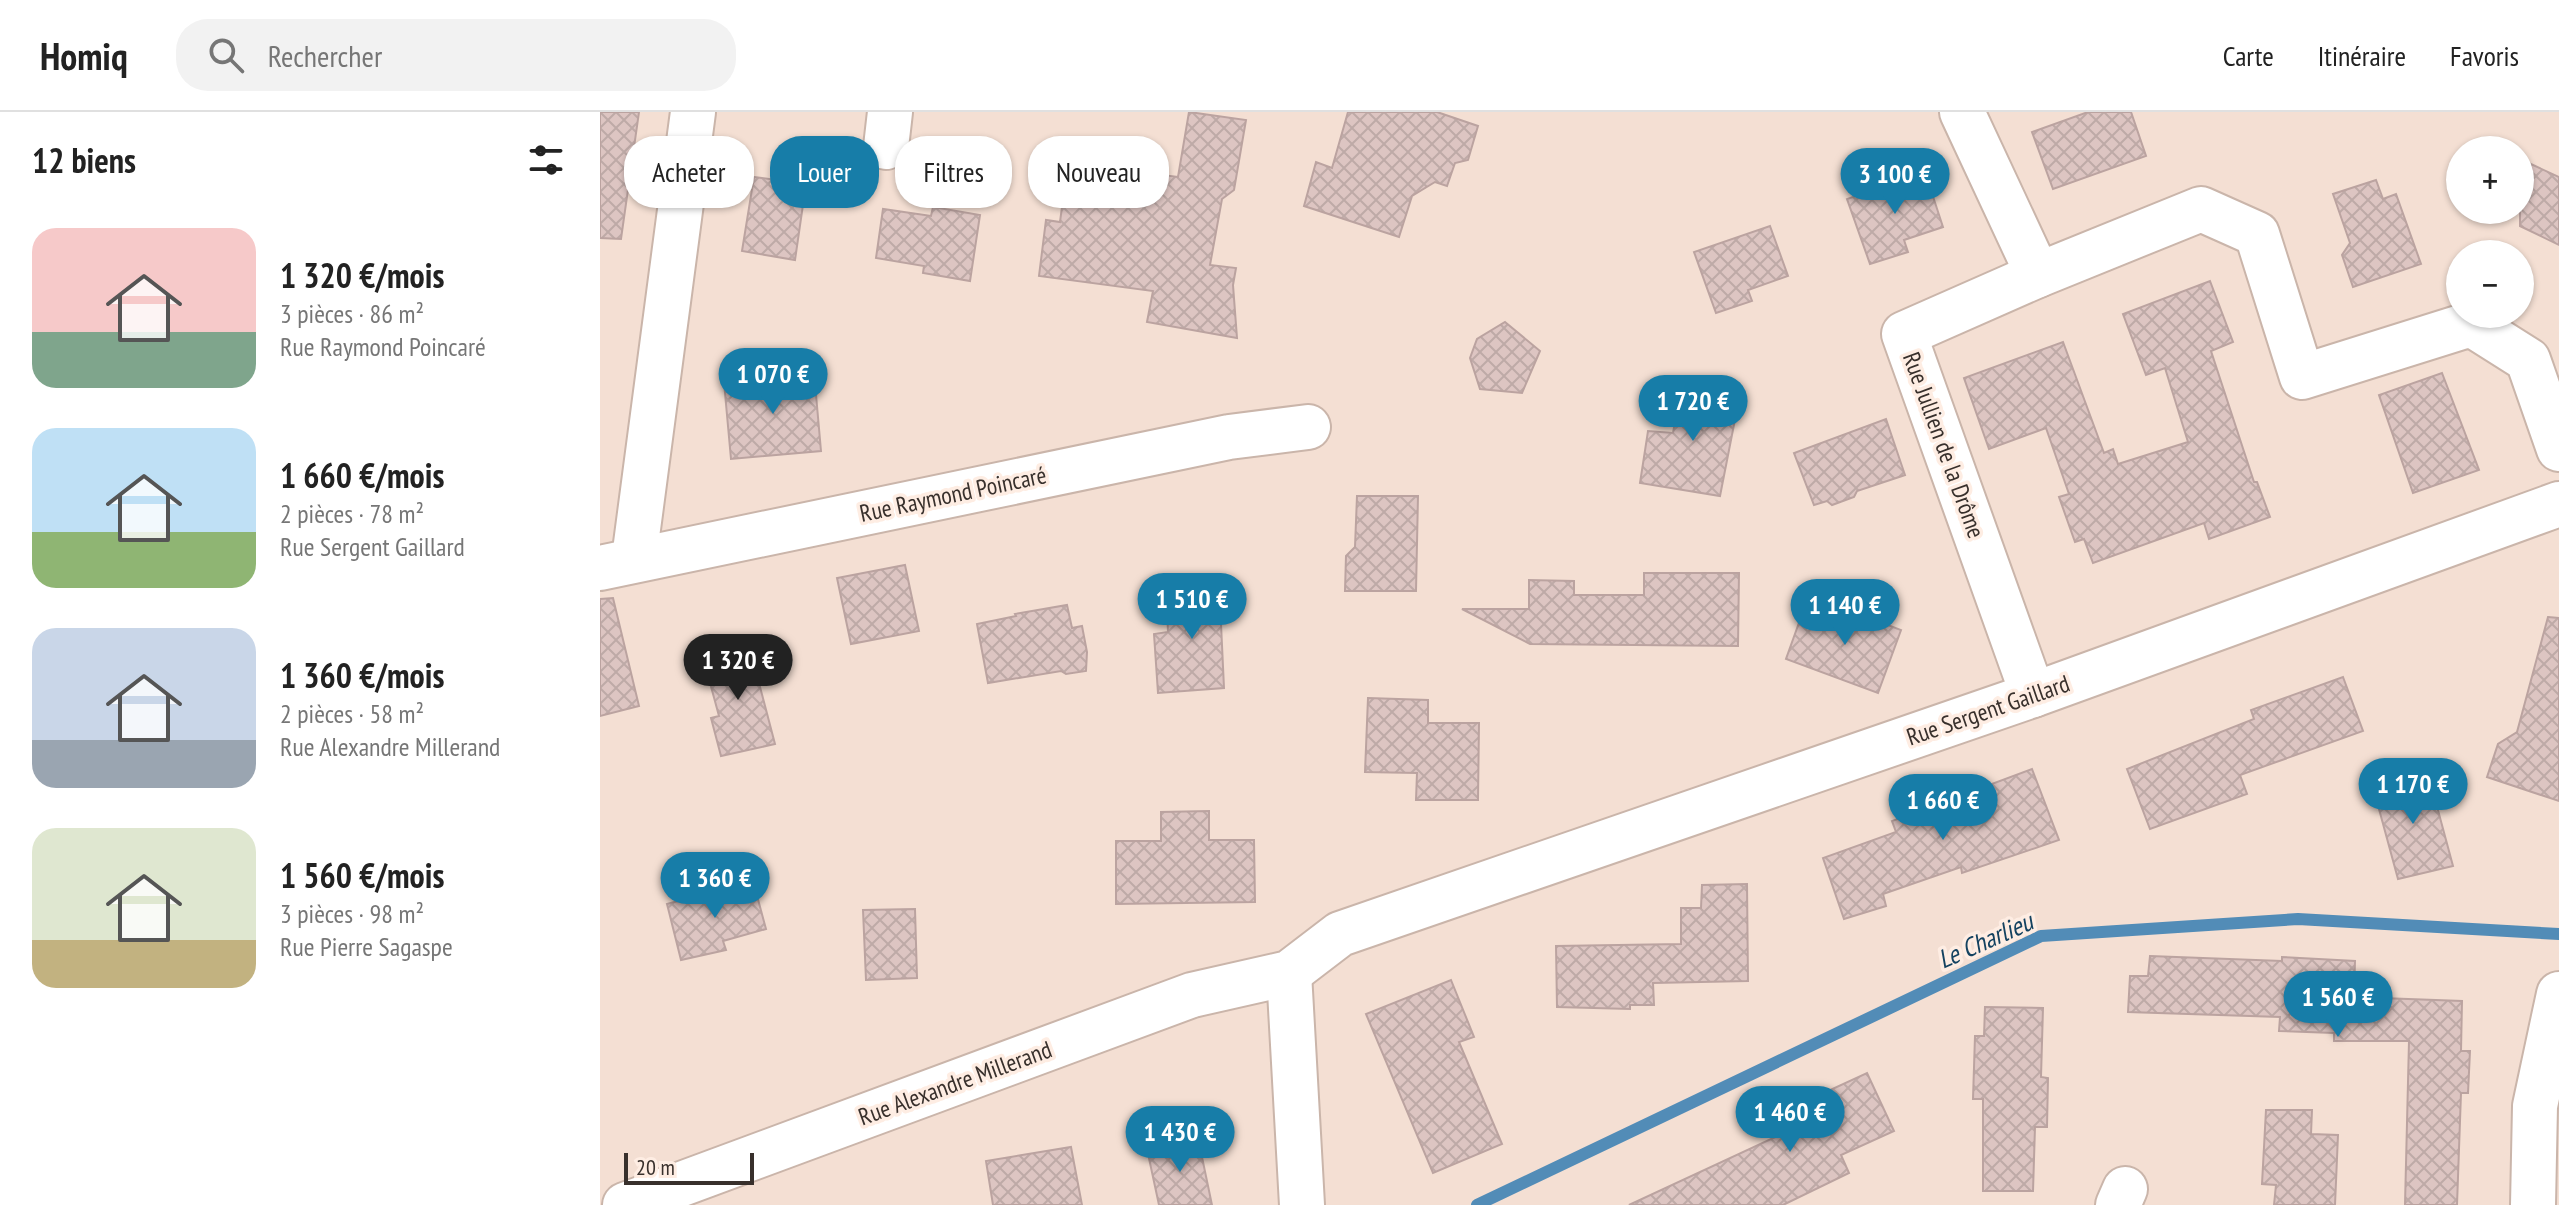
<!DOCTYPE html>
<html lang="fr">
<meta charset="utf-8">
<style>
body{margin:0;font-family:"PT Sans Narrow",sans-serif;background:#f2f2f2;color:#222;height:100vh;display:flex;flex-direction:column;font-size:30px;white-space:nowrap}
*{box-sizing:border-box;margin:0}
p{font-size:26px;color:#767676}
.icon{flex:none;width:44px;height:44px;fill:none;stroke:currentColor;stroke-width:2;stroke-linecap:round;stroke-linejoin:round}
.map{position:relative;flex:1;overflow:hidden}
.drawer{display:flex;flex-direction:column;background:#fff;width:600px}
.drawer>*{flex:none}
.hud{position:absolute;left:24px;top:24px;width:760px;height:72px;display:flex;gap:16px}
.tools{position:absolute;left:1846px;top:24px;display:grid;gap:16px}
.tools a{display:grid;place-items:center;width:88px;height:88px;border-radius:50%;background:#fff;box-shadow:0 2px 6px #0004;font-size:40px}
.scale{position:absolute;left:24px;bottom:20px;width:130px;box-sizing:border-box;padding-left:8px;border:4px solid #38302c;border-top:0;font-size:22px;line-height:28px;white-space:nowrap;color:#38302c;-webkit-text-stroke:6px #feede3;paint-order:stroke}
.price{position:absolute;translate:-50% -68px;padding:0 18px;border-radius:28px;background:#177da8;color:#fff;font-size:26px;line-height:52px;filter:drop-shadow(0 2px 4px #0008)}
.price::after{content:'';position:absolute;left:50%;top:48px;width:24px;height:18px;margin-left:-12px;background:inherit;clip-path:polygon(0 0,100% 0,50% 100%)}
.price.current{background:#222;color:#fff}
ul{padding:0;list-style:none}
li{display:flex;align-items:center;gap:24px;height:200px;padding:0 32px}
li span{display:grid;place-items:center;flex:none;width:224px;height:160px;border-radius:24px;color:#555}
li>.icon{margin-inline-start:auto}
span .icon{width:96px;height:96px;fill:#fffc;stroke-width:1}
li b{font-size:34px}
h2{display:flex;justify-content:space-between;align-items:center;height:96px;padding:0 32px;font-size:34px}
.pill{padding:0 28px;border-radius:32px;background:#fff;box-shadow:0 2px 6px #0004;font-size:28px;line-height:72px}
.pill.current{background:#177da8;color:#fff}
header{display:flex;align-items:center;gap:48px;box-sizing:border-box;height:112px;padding:0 40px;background:#fff;border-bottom:2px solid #e0e0e0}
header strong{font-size:38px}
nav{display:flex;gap:44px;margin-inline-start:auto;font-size:28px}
.search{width:560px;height:72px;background:#f2f2f2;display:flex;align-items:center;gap:20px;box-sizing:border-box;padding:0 28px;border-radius:32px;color:#767676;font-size:30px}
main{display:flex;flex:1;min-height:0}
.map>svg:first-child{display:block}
</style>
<header>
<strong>Homiq</strong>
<div class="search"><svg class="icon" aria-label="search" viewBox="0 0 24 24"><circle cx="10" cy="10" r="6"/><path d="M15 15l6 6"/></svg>Rechercher</div>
<nav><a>Carte</a><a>Itinéraire</a><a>Favoris</a></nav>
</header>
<main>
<section class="drawer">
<h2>12 biens<svg class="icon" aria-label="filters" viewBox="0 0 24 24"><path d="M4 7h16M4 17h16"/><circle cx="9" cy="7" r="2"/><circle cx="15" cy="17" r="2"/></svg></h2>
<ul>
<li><span style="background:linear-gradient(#f6c9c9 65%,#7fa58c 0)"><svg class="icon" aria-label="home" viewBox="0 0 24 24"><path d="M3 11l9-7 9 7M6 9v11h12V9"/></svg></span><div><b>1 320 €/mois</b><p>3 pièces · 86 m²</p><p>Rue Raymond Poincaré</p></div></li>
<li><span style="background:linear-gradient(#bfe0f5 65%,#8fb573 0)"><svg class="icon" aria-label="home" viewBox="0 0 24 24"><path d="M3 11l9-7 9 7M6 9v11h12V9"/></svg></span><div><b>1 660 €/mois</b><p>2 pièces · 78 m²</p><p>Rue Sergent Gaillard</p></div></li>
<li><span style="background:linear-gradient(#c9d6e8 70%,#9aa5b1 0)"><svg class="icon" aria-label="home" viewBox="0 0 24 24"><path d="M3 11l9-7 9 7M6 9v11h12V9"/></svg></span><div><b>1 360 €/mois</b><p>2 pièces · 58 m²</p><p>Rue Alexandre Millerand</p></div></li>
<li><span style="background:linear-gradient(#dfe7d0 70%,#c2b280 0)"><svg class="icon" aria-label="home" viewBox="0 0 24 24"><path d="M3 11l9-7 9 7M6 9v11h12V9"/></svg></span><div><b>1 560 €/mois</b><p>3 pièces · 98 m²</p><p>Rue Pierre Sagaspe</p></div></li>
</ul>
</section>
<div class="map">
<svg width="1959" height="1093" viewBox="0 0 1959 1093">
<defs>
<pattern id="building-cross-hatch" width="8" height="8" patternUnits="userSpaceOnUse" patternTransform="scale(2)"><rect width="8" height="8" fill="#ddc5c2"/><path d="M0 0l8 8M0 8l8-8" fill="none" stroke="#beaaa7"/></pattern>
</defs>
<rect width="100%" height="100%" fill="#f4dfd3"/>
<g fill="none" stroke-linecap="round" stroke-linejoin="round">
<polyline stroke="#528cb7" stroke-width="12" points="877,1093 1441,824 1698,807 1959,822"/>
</g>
<g fill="url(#building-cross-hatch)" stroke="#bba3a0" stroke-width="2">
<polygon points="0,0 39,0 21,127 0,126"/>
<polygon points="589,0 646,8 634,78 622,87 610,153 636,156 633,173 637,226 547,210 553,179 439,164 446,108 460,110 462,95 468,95 474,52 578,65"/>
<polygon points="748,0 837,0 878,14 868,48 855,51 847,74 835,70 812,84 799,125 704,94 716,50 732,56"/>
<polygon points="1488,0 1531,0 1546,44 1453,77 1432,20"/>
<polygon points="1920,47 1959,65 1959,133 1920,114"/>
<polygon points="1325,60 1343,115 1304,128 1308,140 1270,152 1247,87"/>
<polygon points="154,65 206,72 195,148 142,139"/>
<polygon points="1776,68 1783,87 1796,82 1821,152 1753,175 1742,143 1750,131 1733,82"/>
<polygon points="333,95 380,103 370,169 323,161 324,154 276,146 283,97 331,104"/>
<polygon points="1170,114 1188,164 1148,178 1152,189 1116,201 1094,140"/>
<polygon points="1610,169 1633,230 1611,239 1654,370 1657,370 1670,405 1609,427 1604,411 1493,451 1484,427 1475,430 1459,385 1469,382 1446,316 1389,337 1364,266 1463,230 1504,341 1513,337 1518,352 1588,330 1565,256 1546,263 1523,202"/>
<polygon points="905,210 940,239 922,281 880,277 870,246 877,227"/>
<polygon points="214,260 221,339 131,347 124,270"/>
<polygon points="1842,261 1879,358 1813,381 1779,283"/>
<polygon points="1082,272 1140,282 1120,384 1040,371 1048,319 1073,321"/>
<polygon points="1286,307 1305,363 1257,379 1254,385 1232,393 1227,389 1214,393 1194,341"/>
<polygon points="757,384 818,384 816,479 745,479 746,444 755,435"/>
<polygon points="305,453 319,519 251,532 237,466"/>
<polygon points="1044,461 1139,461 1138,534 930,532 862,497 929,497 929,468 974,469 974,483 1044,483"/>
<polygon points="619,469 624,576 558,581 554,522 568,520 567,497 577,496 576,471"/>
<polygon points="13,486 39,594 0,604 0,487"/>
<polygon points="467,493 472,516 482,514 487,540 486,559 466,562 461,559 388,571 377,512 416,504 415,502"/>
<polygon points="1205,494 1250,511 1254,500 1301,518 1278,581 1186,547"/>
<polygon points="1948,505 1959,506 1959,689 1887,665 1898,632 1917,620"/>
<polygon points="149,533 175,632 121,644 111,606 119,604 103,545"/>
<polygon points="1743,565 1763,619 1640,663 1647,682 1550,717 1527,657 1654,607 1651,598"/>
<polygon points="768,586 828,588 828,611 879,611 878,688 816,688 817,661 765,660"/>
<polygon points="1432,657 1459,728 1362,761 1361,755 1283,782 1286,794 1244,807 1223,746 1296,720 1292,709"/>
<polygon points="1828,661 1853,754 1798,767 1773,675"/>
<polygon points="609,699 609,728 654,728 655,790 516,792 516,729 561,729 561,700"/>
<polygon points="153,769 166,817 123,829 126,838 81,848 67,792"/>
<polygon points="1147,772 1148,869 1053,871 1054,893 1030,893 1030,897 957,895 956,834 1081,832 1081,796 1101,796 1102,773"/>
<polygon points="315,797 317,866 266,868 263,798"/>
<polygon points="1550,844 1682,849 1682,845 1755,849 1754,885 1862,889 1861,939 1870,939 1868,981 1861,981 1857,1093 1805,1093 1809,929 1734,929 1734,921 1679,919 1680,905 1528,900 1530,864 1548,864"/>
<polygon points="851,868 874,925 859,930 902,1032 833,1061 766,902"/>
<polygon points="1385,895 1443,896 1441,965 1448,966 1447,1015 1435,1015 1433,1079 1383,1079 1383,987 1373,987 1375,924 1384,924"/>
<polygon points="1267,961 1294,1019 1241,1043 1249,1061 1183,1093 1029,1093 1199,1014 1191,996"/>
<polygon points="1666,998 1712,998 1711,1022 1738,1023 1735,1093 1674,1093 1676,1073 1662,1072"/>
<polygon points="598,1026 612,1093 559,1093 547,1037"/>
<polygon points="471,1035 482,1093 393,1093 386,1049"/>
</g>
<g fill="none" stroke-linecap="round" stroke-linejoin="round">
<defs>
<g id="minor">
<polyline points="1362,0 1438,163"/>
<polyline points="286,35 290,0"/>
<polyline points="34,447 93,0"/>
<polyline points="0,456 629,325 708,315"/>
<polyline points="1433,583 1304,222 1438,163 1601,97 1657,122 1702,265 1871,212 1928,248 1959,337"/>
<polyline points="689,861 702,1093"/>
<polyline points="25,1093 592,883 689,861 740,822 1433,583 1959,392"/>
<polyline points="1518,1093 1525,1077"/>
<polyline points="1933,1093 1935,994 1959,882"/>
</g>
</defs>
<use href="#minor" stroke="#cab5aa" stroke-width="48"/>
<use href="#minor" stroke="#fff" stroke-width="44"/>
</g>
<g text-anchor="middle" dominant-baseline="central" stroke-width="7" stroke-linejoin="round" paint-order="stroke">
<g font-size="24" fill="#38302c" stroke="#feede3">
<text transform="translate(1344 333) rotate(70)">Rue Jullien de la Drôme</text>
<text transform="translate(353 382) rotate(-12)">Rue Raymond Poincaré</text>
<text transform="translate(1388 598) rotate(-19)">Rue Sergent Gaillard</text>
<text transform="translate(355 971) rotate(-20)">Rue Alexandre Millerand</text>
</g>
<g font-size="26" font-style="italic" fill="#144260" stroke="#feede3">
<text transform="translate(1385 828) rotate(-24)">Le Charlieu</text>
</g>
</g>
</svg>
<div class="tools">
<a>+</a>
<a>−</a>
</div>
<div class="scale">20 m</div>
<b class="price" style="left:1295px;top:104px">3 100 €</b>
<b class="price" style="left:173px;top:304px">1 070 €</b>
<b class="price" style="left:1093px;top:331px">1 720 €</b>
<b class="price" style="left:592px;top:529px">1 510 €</b>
<b class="price" style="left:1245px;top:535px">1 140 €</b>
<b class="price current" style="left:138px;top:590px">1 320 €</b>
<b class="price" style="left:1813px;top:714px">1 170 €</b>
<b class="price" style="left:1343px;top:730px">1 660 €</b>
<b class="price" style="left:115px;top:808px">1 360 €</b>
<b class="price" style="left:1738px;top:927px">1 560 €</b>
<b class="price" style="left:1190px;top:1042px">1 460 €</b>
<b class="price" style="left:580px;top:1062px">1 430 €</b>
<div class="hud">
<a class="pill">Acheter</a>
<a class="pill current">Louer</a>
<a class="pill">Filtres</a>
<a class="pill">Nouveau</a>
</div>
</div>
</main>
